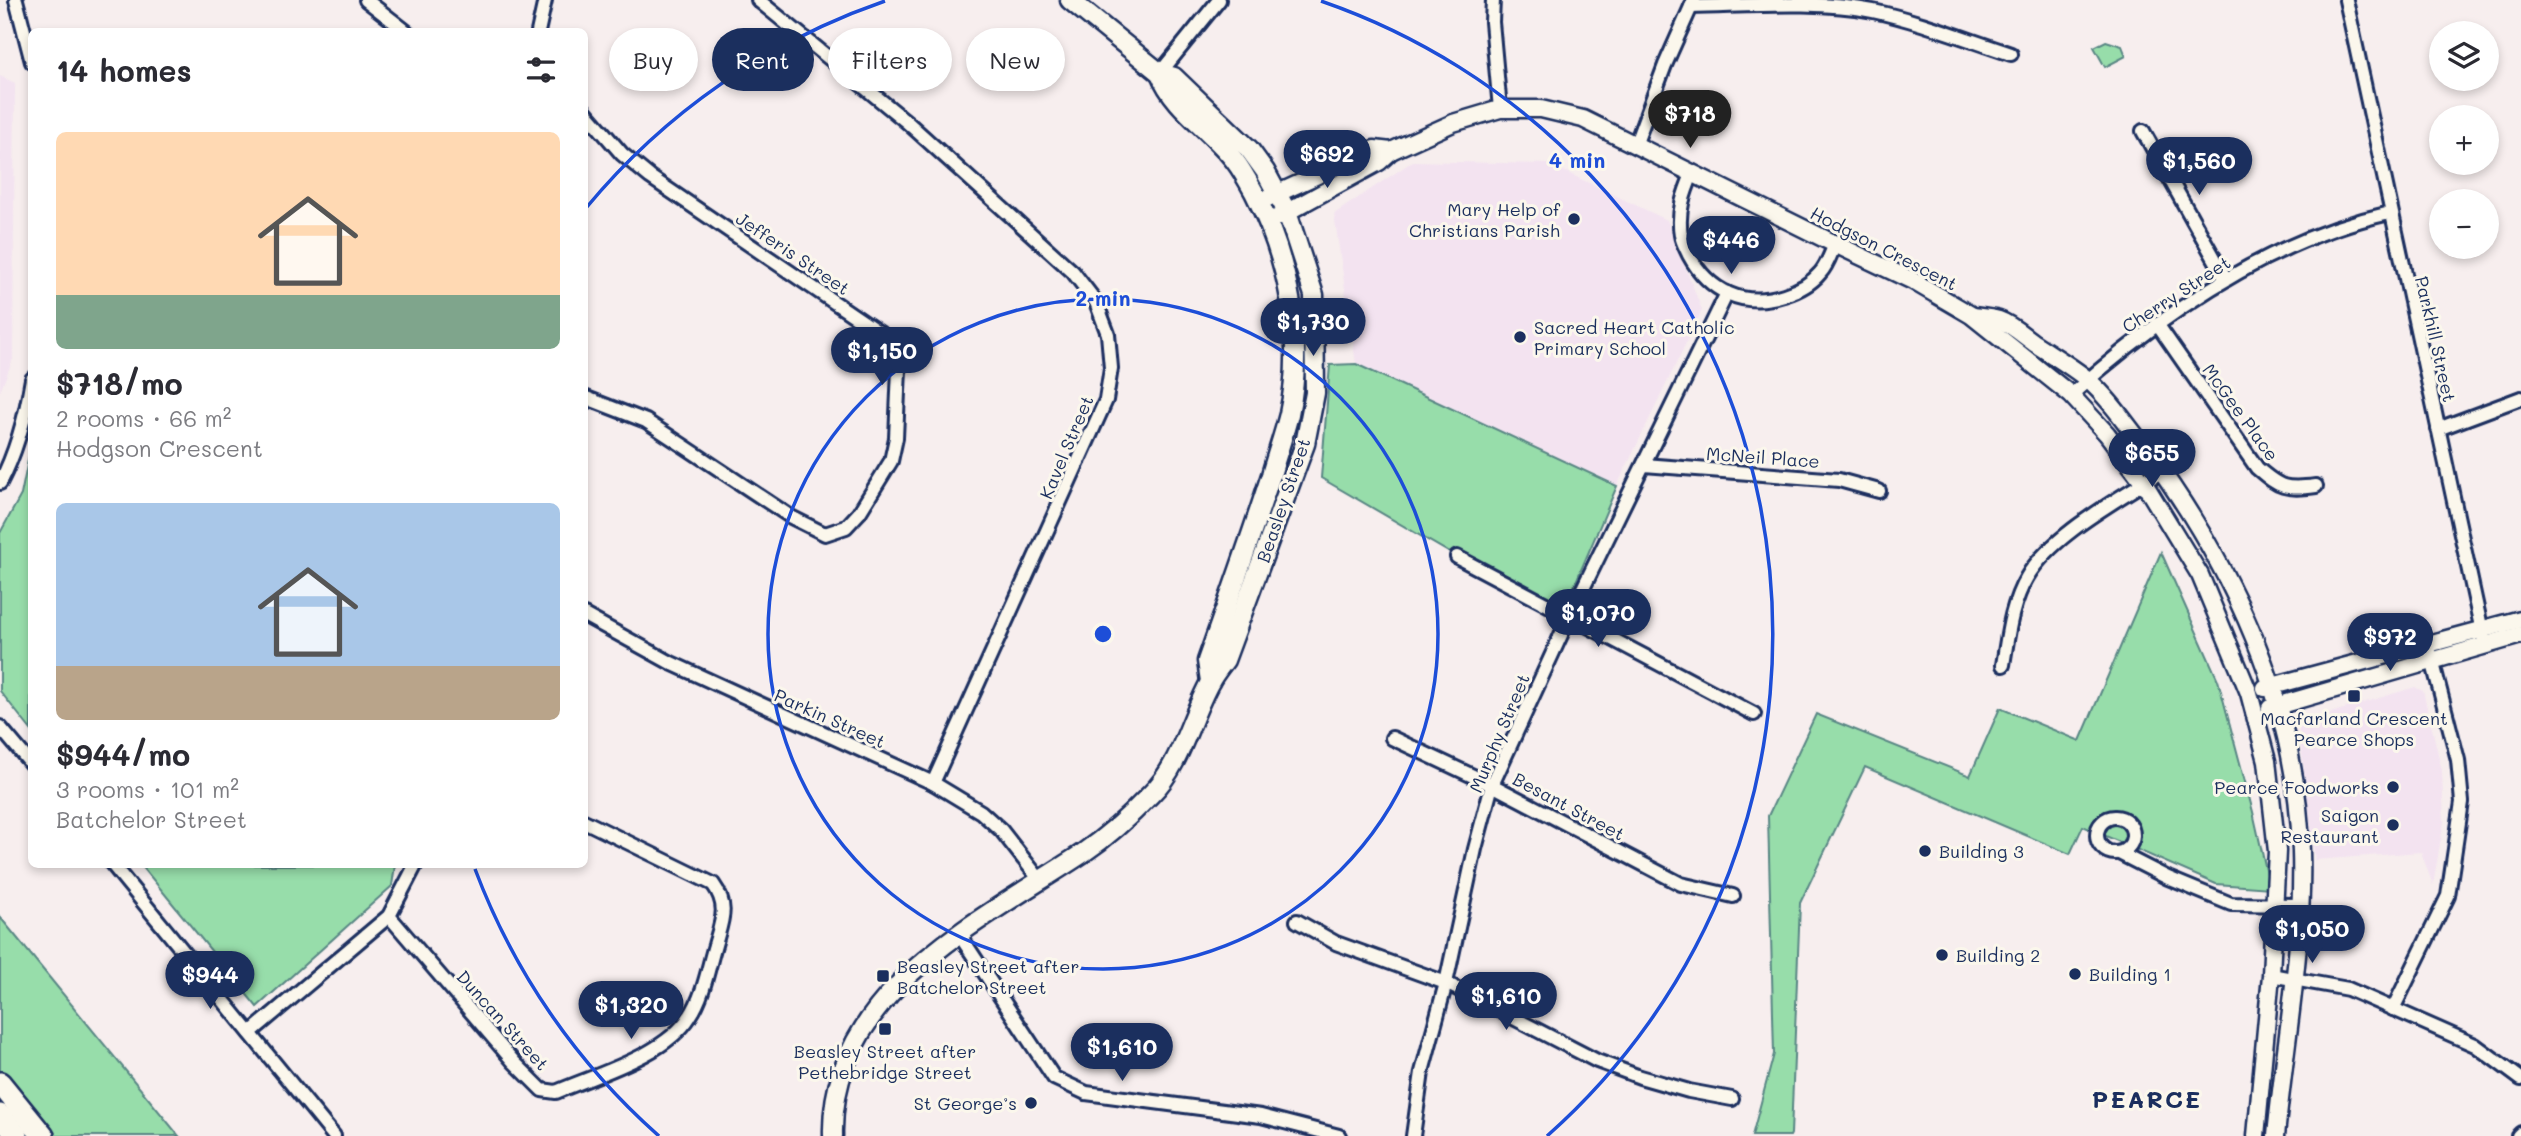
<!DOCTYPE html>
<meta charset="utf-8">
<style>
body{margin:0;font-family:Mali,sans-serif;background:#f7f7f7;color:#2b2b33;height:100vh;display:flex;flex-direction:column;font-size:26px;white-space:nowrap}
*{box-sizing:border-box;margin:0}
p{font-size:23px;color:#7c7c81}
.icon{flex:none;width:38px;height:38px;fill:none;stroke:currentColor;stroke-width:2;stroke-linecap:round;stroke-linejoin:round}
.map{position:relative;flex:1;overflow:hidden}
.side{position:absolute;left:28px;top:28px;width:560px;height:840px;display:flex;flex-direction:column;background:#fff;border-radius:10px;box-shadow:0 4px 10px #0003}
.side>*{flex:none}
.guide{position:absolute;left:609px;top:28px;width:665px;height:63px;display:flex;gap:14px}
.tools{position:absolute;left:2429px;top:21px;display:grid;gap:14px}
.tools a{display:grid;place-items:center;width:70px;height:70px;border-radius:50%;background:#fff;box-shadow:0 4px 10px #0003;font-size:35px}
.price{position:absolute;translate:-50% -60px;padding:0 16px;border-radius:24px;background:#1b2f5e;color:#fff;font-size:23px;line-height:46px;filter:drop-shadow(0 2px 4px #0008)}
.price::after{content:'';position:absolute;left:50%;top:42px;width:21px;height:16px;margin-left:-10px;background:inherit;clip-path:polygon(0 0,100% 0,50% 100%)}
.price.active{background:#222;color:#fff}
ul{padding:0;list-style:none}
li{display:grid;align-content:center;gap:14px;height:371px;padding:0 28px}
li span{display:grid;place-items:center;height:217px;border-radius:10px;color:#555}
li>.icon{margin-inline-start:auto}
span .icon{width:126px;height:126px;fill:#fffc;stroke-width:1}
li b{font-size:30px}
h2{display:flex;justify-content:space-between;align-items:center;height:84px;padding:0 28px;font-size:30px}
.chip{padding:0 24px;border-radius:32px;background:#fff;box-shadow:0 4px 10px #0003;font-size:24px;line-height:63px}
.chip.active{background:#1b2f5e;color:#fff}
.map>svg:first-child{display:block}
</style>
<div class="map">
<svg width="2521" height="1136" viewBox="0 0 2521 1136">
<rect width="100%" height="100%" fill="#f7eeee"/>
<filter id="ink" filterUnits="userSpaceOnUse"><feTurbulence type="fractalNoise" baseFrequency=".0143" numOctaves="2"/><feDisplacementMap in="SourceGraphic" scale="14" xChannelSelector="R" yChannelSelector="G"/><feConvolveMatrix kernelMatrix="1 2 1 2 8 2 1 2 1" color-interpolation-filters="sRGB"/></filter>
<g filter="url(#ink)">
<g fill="#f3e3f0">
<polygon points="0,76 15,83 13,359 0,392"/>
<polygon points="1413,161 1549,164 1667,220 1702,310 1617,486 1356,364 1334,214"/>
<polygon points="2415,687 2423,691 2442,770 2444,822 2433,885 2421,852 2315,860 2298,723"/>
</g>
<g fill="#97ddaa" stroke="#598684" stroke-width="2">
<polygon points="2106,41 2122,46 2126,56 2105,67 2094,47"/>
<polygon points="1356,364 1617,486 1566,605 1457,557 1321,478 1330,365"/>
<polygon points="31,446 31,730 0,691 0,533 21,495"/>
<polygon points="2161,552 2218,680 2253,812 2270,888 2216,884 2083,826 2070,854 1865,767 1800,903 1791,1134 1790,1136 1752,1136 1774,1054 1768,816 1816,714 1970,776 2000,708 2080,741"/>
<polygon points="141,865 395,865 392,886 257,1007"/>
<polygon points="0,917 179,1136 0,1136"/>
</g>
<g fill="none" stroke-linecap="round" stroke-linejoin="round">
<defs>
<g id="minor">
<polyline points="16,0 32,62"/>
<polyline points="366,0 407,32"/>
<polyline points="758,0 907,122 1073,272 1096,302 1108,334 1111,368 1106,400 933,783"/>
<polyline points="1493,0 1492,22 1500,109"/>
<polyline points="2346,0 2483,636"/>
<path d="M1691,7c57,-1 126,-7 182,4 47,10 92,28 138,43"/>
<polyline points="538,32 545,0"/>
<polyline points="1160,73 1219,0"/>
<polyline points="584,110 622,154 650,177 881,334 894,346 899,369 896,438 891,461 859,513 846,527 825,534 791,517 646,421 584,397"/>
<polyline points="2143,131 2226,279"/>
<polyline points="1636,143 1665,65 1694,0"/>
<path d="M1693,172c-9,21 -16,40 -12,63 1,7 5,13 8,20 20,37 54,53 95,40 13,-4 27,-11 36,-22 7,-7 11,-20 15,-29"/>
<path d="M2157,324l100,144c23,20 28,22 59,18"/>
<path d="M2071,395c89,-80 200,-156 319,-182"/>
<polyline points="2438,429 2521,398"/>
<polyline points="1644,465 1839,480 1879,491"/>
<path d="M0,483c17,-32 26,-68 32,-104"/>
<polyline points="1457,557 1754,714"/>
<polyline points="584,615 671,663 933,783 981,812 1001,830 1040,880"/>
<path d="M2003,665c5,-30 8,-61 24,-88 25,-43 93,-78 135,-106"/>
<polyline points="0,727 32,765"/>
<polyline points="1392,738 1492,785 1681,884 1733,896"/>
<circle cx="2115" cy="835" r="18"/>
<polyline points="2119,853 2168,878 2231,904 2299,905"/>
<polyline points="112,864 334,1136"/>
<path d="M389,916l125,146 28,28 14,2c42,-18 110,-37 134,-76 14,-21 18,-48 25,-71 7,-25 14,-39 -2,-61l-129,-63"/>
<polyline points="1297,921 1336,943 1446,983 1597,1061 1640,1077 1689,1091 1732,1099"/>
<polyline points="959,934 1054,1078 1086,1093 1261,1116 1339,1136"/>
<polyline points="2271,975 2348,989 2475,1045 2521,1079"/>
<polyline points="2393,1009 2448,896 2462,802 2458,760 2428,644"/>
<polyline points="250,1033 389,916 416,864"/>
<polyline points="1413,1136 1422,1072 1446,983 1475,849 1492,785 1572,611 1727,293"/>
<polyline points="2518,1136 2521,1133"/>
</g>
<g id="tertiary">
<polyline points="1259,202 1374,149 1391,151"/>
<polyline points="1269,222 1379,162 1391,151 1453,123 1500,109 1541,109 1583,119 1835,244 1913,281 1971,315 2071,395 2107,434 2144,483 2200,575 2249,693 2267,761 2277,851 2271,975 2256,1136"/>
<path d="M1973,316c8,1 18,2 26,4 12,4 25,16 35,23 18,12 37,23 53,36 22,19 40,46 58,69 87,117 152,255 156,403 3,94 -16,192 -25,285"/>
<polyline points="2265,688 2521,619"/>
<polyline points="2270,708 2521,635"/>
</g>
<g id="secondary">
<path d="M1160,73c14,36 52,57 75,88 7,9 13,20 19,31 34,66 51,148 35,222 -5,20 -12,40 -18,61 -20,62 -42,124 -64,186l3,20"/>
<path d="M833,1136c-4,-144 148,-215 250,-283 25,-17 47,-37 68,-59 30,-29 39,-76 59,-112 4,-8 10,-15 15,-22l80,-216 10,-51 -1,-98 -27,-83 -22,-41 -16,-22 -75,-72 -14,-4 -90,-73"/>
</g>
<g id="primary">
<polyline points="0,1083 43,1136"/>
<polyline points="0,1115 17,1136"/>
</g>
</defs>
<use href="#minor" stroke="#1b2f5e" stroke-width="18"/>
<use href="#tertiary" stroke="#1b2f5e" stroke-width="21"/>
<use href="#secondary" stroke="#1b2f5e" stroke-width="23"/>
<use href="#primary" stroke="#1b2f5e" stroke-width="26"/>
<use href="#minor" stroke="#fbf7ec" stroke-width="12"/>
<use href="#tertiary" stroke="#fbf7ec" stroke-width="16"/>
<use href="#secondary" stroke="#fbf7ec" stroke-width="18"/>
<use href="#primary" stroke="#fbf7ec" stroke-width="21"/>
</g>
</g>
<g fill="none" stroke="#1d4ed8" stroke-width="3.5">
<circle cx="1103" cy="634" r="335"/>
<path d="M659 1136A670 670 0 0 1 475 869M586 208A670 670 0 0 1 885 1M1321 1A670 670 0 0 1 1547 1136"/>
</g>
<g fill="#1b2f5e" stroke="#fbf7ec" stroke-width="2.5">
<circle cx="1574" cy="219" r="7"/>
<circle cx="1520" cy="337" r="7"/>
<rect x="2347" y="689" width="14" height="14" rx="3.5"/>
<circle cx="2393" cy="787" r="7"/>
<circle cx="2393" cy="825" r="7"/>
<circle cx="1925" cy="851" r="7"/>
<circle cx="1942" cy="955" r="7"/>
<circle cx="2075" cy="974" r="7"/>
<rect x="876" y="969" width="14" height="14" rx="3.5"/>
<rect x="878" y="1022" width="14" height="14" rx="3.5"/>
<circle cx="1031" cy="1103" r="7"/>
</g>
<g text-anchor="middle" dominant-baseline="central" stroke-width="6" stroke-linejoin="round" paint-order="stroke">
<g font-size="18" fill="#1b2f5e" stroke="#fbf7ec" text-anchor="start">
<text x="1560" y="209" text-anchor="end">Mary Help of<tspan x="1560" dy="21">Christians Parish</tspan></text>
<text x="1534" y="327">Sacred Heart Catholic<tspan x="1534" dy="21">Primary School</tspan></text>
<text x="2354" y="718" text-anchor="middle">Macfarland Crescent<tspan x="2354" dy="21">Pearce Shops</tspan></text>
<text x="2379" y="787" text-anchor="end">Pearce Foodworks</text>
<text x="2379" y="815" text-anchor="end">Saigon<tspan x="2379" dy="21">Restaurant</tspan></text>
<text x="1939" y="851">Building 3</text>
<text x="1956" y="955">Building 2</text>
<text x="897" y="966">Beasley Street after<tspan x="897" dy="21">Batchelor Street</tspan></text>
<text x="2089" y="974">Building 1</text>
<text x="885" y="1051" text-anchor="middle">Beasley Street after<tspan x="885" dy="21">Pethebridge Street</tspan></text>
<text x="1017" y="1103" text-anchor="end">St George’s</text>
</g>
<g font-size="18" fill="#1b2f5e" stroke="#fbf7ec">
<text transform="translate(1884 248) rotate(27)">Hodgson Crescent</text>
<text transform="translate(793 253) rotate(34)">Jefferis Street</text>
<text transform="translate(2176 294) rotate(-33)">Cherry Street</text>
<text transform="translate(2436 339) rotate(77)">Parkhill Street</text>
<text transform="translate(2241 412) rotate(54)">McGee Place</text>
<text transform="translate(1066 447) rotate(-67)">Kavel Street</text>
<text transform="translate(1763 457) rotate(4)">McNeil Place</text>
<text transform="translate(1283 500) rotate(-71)">Beasley Street</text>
<text transform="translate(830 718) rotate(24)">Parkin Street</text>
<text transform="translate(1499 733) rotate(-67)">Murphy Street</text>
<text transform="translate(1569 806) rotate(28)">Besant Street</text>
<text transform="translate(503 1020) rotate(48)">Duncan Street</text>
</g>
<g font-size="24" font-weight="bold" letter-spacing="2" fill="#1b2f5e" stroke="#fbf7ec">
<text x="2147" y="1098">PEARCE</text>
</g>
</g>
<circle cx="1103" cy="634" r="10" fill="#1d4ed8" stroke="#fbf7ec" stroke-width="3.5"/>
<g font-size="21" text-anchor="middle" font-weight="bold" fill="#1d4ed8" stroke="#fbf7ec" stroke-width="6" stroke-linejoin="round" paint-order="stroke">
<text x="1577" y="168">4 min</text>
<text x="1103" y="306">2 min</text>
</g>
</svg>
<div class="tools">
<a><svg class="icon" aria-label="layers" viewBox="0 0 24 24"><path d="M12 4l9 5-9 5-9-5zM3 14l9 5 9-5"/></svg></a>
<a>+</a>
<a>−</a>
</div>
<b class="price active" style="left:1690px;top:150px">$718</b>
<b class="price" style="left:1327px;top:190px">$692</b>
<b class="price" style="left:2199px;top:197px">$1,560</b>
<b class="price" style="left:1731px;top:276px">$446</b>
<b class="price" style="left:1313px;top:358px">$1,730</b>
<b class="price" style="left:882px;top:387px">$1,150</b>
<b class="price" style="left:2152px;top:489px">$655</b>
<b class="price" style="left:1598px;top:649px">$1,070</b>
<b class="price" style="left:2390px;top:673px">$972</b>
<b class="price" style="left:2312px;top:965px">$1,050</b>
<b class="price" style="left:210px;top:1011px">$944</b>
<b class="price" style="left:1506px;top:1032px">$1,610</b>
<b class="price" style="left:631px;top:1041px">$1,320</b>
<b class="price" style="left:1122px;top:1083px">$1,610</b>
<div class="guide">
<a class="chip">Buy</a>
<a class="chip active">Rent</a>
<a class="chip">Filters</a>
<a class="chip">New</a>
</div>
<section class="side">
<h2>14 homes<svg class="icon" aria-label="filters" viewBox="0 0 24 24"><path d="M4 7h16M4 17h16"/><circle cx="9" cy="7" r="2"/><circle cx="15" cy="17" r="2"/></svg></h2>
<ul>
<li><span style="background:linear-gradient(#ffd9b3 75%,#7fa58c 0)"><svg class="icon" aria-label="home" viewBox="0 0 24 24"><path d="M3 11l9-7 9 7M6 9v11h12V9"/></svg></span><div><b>$718/mo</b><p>2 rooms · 66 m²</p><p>Hodgson Crescent</p></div></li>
<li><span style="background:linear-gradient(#a9c7e8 75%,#b9a48a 0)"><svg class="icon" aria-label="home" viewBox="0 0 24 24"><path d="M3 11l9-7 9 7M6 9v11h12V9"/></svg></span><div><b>$944/mo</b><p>3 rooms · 101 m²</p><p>Batchelor Street</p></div></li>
</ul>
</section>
</div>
